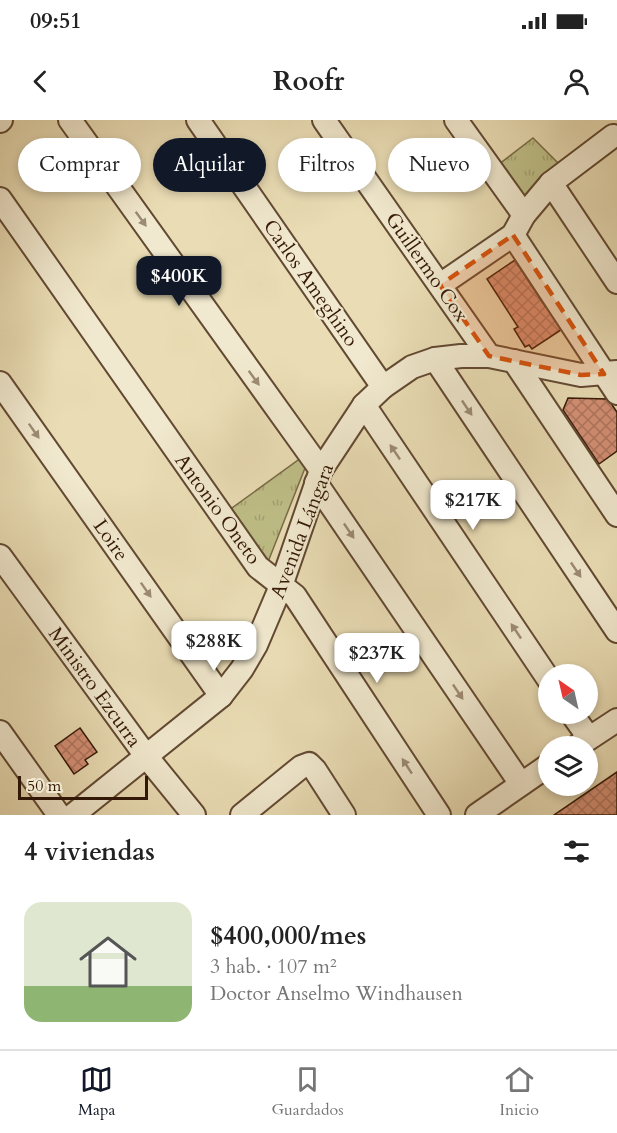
<!DOCTYPE html>
<html lang="es">
<meta charset="utf-8">
<style>
body{margin:0;font-family:Cardo,serif;background:#f2f2f2;color:#222;height:100vh;display:flex;flex-direction:column;font-size:22px;white-space:nowrap}
*{box-sizing:border-box;margin:0}
p{font-size:20px;color:#767676}
.icon{flex:none;width:33px;height:33px;fill:none;stroke:currentColor;stroke-width:2;stroke-linecap:round;stroke-linejoin:round}
.map{position:relative;height:695px;overflow:hidden}
.panel{display:flex;flex-direction:column;background:#fff;flex:1}
.panel>*{flex:none}
.top-card{position:absolute;left:18px;top:18px;width:582px;height:54px;display:flex;gap:12px}
.needle{width:39px;rotate:326deg}
.tools{position:absolute;left:538px;top:544px;display:grid;gap:12px}
.tools a{display:grid;place-items:center;width:60px;height:60px;border-radius:50%;background:#fff;box-shadow:0 3px 9px #0003;font-size:30px}
.scale{position:absolute;left:18px;bottom:15px;width:130px;box-sizing:border-box;padding-left:6px;border:3px solid #341807;border-top:0;font-size:16px;line-height:21px;white-space:nowrap;color:#341807;-webkit-text-stroke:4px #f1e9cf;paint-order:stroke}
.price{position:absolute;translate:-50% -51px;padding:0 14px;border-radius:12px;background:#fff;color:#222;font-size:20px;line-height:39px;filter:drop-shadow(0 2px 3px #0008)}
.price::after{content:'';position:absolute;left:50%;top:36px;width:18px;height:14px;margin-left:-9px;background:inherit;clip-path:polygon(0 0,100% 0,50% 100%)}
.price.current{background:#111827;color:#fff}
ul{padding:0;list-style:none}
li{display:flex;align-items:center;gap:18px;height:150px;padding:0 24px}
li+li{border-top:2px solid #e0e0e0}
li span{display:grid;place-items:center;flex:none;width:168px;height:120px;border-radius:18px;color:#555}
li>.icon{margin-inline-start:auto}
span .icon{width:72px;height:72px;fill:#fffc;stroke-width:1}
li b{font-size:26px}
h2{display:flex;justify-content:space-between;align-items:center;height:72px;padding:0 24px;font-size:26px}
.tag{padding:0 21px;border-radius:27px;background:#fff;box-shadow:0 3px 9px #0003;font-size:21px;line-height:54px}
.tag.current{background:#111827;color:#fff}
.status{display:flex;justify-content:space-between;align-items:center;height:42px;padding:0 30px;background:#fff;direction:ltr}
.status svg{height:16px;fill:currentColor}
header{display:flex;justify-content:space-between;align-items:center;height:78px;padding:0 24px;background:#fff;font-size:27px;font-weight:800}
.menu{display:flex;justify-content:space-around;align-items:center;height:84px;border-top:2px solid #e0e0e0;background:#fff;font-size:16px;color:#767676}
.menu a{display:grid;justify-items:center;gap:3px}
.menu .current{color:#111827}
.map>svg:first-child{display:block}
</style>
<div class="status"><b>09:51</b><svg viewBox="0 0 49 12"><path d="M0 12V9h3v3zM5 12V6h3v6zM10 12V3h3v9zM15 12V0h3v12zM26 1h20v11H26zM47 4h2v5h-2z"/></svg></div>
<header><svg class="icon" aria-label="back" viewBox="0 0 24 24"><path d="M15 5l-7 7 7 7"/></svg>Roofr<svg class="icon" aria-label="person" viewBox="0 0 24 24"><circle cx="12" cy="8" r="4"/><path d="M4 21q1-7 8-7t8 7"/></svg></header>
<div class="map">
<svg width="617" height="695" viewBox="0 0 617 695">
<defs>
<pattern id="park-tufts" width="24" height="20" patternUnits="userSpaceOnUse" patternTransform="scale(1.5)"><rect width="24" height="20" fill="#bfbf88"/><path d="M3 7l-1-3M5 7V3M7 7l1-3M15 17l-1-3M17 17v-4M19 17l1-3" fill="none" stroke="#a5a374"/></pattern>
<pattern id="building-cross-hatch" width="8" height="8" patternUnits="userSpaceOnUse" patternTransform="scale(1.5)"><rect width="8" height="8" fill="#d59076"/><path d="M0 0l8 8M0 8l8-8" fill="none" stroke="#ae755f"/></pattern>
</defs>
<rect width="100%" height="100%" fill="#eaddb5"/>
<filter id="stains"><feTurbulence type="fractalNoise" baseFrequency=".00333" numOctaves="4"/><feColorMatrix values="0 0 0 0 .2 0 0 0 0 .09 0 0 0 0 .02 0 0 0 .5 -.17"/></filter>
<radialGradient id="worn" r=".72"><stop offset=".6" stop-color="#630" stop-opacity="0"/><stop offset="1" stop-color="#630" stop-opacity=".3"/></radialGradient>
<g fill="url(#park-tufts)" stroke="#7a6c48" stroke-width="1.5">
<polygon points="533,18 562,47 521,86 494,48"/>
<polygon points="301,338 305,348 266,447 225,393"/>
</g>
<g fill="url(#building-cross-hatch)" stroke="#341807" stroke-width="1.5">
<polygon points="515,140 545,186 551,182 567,206 532,229 529,225 525,227 514,209 518,207 487,159"/>
<polygon points="568,278 608,279 617,292 617,331 599,344 563,290"/>
<polygon points="80,608 97,632 85,640 88,644 74,654 55,626"/>
<polygon points="617,652 617,695 554,695"/>
</g>
<g fill="none" stroke-linecap="round" stroke-linejoin="round">
<defs>
<g id="minor">
<polyline points="70,0 321,350"/>
<polyline points="198,0 383,267"/>
<polyline points="324,0 489,236"/>
<polyline points="456,0 524,95"/>
<polyline points="0,1 1,0"/>
<polyline points="551,63 617,162"/>
<polyline points="0,79 258,447 295,476 439,695"/>
<polyline points="513,115 617,273"/>
<polyline points="440,165 513,115 524,95 551,63 613,16"/>
<polyline points="435,239 617,511"/>
<polyline points="514,241 617,395"/>
<polyline points="0,263 221,576"/>
<polyline points="364,285 549,560"/>
<polyline points="316,363 521,664"/>
<polyline points="0,436 146,636 194,695"/>
<polyline points="572,594 589,618"/>
<polyline points="0,612 59,695"/>
<polyline points="576,627 617,600"/>
<polyline points="73,695 221,576 242,549 256,525 281,466 321,350 364,285 383,267 412,247 435,239 461,236 489,236 581,255 617,252"/>
<polyline points="242,695 301,647 309,644 315,650 344,695"/>
<polyline points="477,695 549,645"/>
</g>
</defs>
<use href="#minor" stroke="#624932" stroke-width="26"/>
<use href="#minor" stroke="#f1e9cf" stroke-width="22"/>
</g>
<defs><path id="oneway-solid" d="M-6-.8H1V-3.2L6.5 0L1 3.2V.8H-6Z" transform="scale(1.5)"/></defs>
<g fill="#9c8b75">
<use href="#oneway-solid" transform="translate(141 99) rotate(54)"/>
<use href="#oneway-solid" transform="translate(254 258) rotate(54)"/>
<use href="#oneway-solid" transform="translate(467 288) rotate(56)"/>
<use href="#oneway-solid" transform="translate(34 311) rotate(55)"/>
<use href="#oneway-solid" transform="translate(395 332) rotate(-124)"/>
<use href="#oneway-solid" transform="translate(349 411) rotate(56)"/>
<use href="#oneway-solid" transform="translate(576 450) rotate(56)"/>
<use href="#oneway-solid" transform="translate(146 470) rotate(55)"/>
<use href="#oneway-solid" transform="translate(516 511) rotate(-124)"/>
<use href="#oneway-solid" transform="translate(458 572) rotate(56)"/>
<use href="#oneway-solid" transform="translate(407 646) rotate(-123)"/>
</g>
<path fill="#d6520c" fill-opacity="0.2" stroke="#d6520c" stroke-width="4.5" stroke-dasharray="12 8" stroke-linejoin="round" d="M513,115l91,139 -23,1 -92,-19 -49,-71z"/>
<g text-anchor="middle" dominant-baseline="central" stroke-width="4.5" stroke-linejoin="round" paint-order="stroke">
<g font-size="20" fill="#341807" stroke="#f1e9cf">
<text transform="translate(427 147) rotate(55)">Guillermo Cox</text>
<text transform="translate(311 163) rotate(55)">Carlos Ameghino</text>
<text transform="translate(218 389) rotate(54)">Antonio Oneto</text>
<text transform="translate(302 411) rotate(-69)">Avenida Lángara</text>
<text transform="translate(111 420) rotate(55)">Loire</text>
<text transform="translate(95 567) rotate(54)">Ministro Ezcurra</text>
</g>
</g>
<rect width="100%" height="100%" filter="url(#stains)"/>
<rect width="100%" height="100%" fill="url(#worn)"/>
</svg>
<div class="tools">
<a><svg class="needle" viewBox="-14 -14 28 28"><path d="M0-13l5 13h-10z" fill="#e53935"/><path d="M0 13l5-13h-10z" fill="#767676"/></svg></a>
<a><svg class="icon" aria-label="layers" viewBox="0 0 24 24"><path d="M12 4l9 5-9 5-9-5zM3 14l9 5 9-5"/></svg></a>
</div>
<div class="scale">50 m</div>
<b class="price current" style="left:179px;top:187px">$400K</b>
<b class="price" style="left:473px;top:411px">$217K</b>
<b class="price" style="left:214px;top:552px">$288K</b>
<b class="price" style="left:377px;top:564px">$237K</b>
<div class="top-card">
<a class="tag">Comprar</a>
<a class="tag current">Alquilar</a>
<a class="tag">Filtros</a>
<a class="tag">Nuevo</a>
</div>
</div>
<section class="panel">
<h2>4 viviendas<svg class="icon" aria-label="filters" viewBox="0 0 24 24"><path d="M4 7h16M4 17h16"/><circle cx="9" cy="7" r="2"/><circle cx="15" cy="17" r="2"/></svg></h2>
<ul>
<li><span style="background:linear-gradient(#dfe7d0 70%,#8fb573 0)"><svg class="icon" aria-label="home" viewBox="0 0 24 24"><path d="M3 11l9-7 9 7M6 9v11h12V9"/></svg></span><div><b>$400,000/mes</b><p>3 hab. · 107 m²</p><p>Doctor Anselmo Windhausen</p></div></li>
</ul>
</section>
<nav class="menu">
<a class="current"><svg class="icon" aria-label="map" viewBox="0 0 24 24"><path d="M3 6l6-2 6 2 6-2v14l-6 2-6-2-6 2zM9 4v14M15 6v14"/></svg>Mapa</a>
<a><svg class="icon" aria-label="saved" viewBox="0 0 24 24"><path d="M7 4h10v16l-5-4-5 4z"/></svg>Guardados</a>
<a><svg class="icon" aria-label="home" viewBox="0 0 24 24"><path d="M3 11l9-7 9 7M6 9v11h12V9"/></svg>Inicio</a>
</nav>
